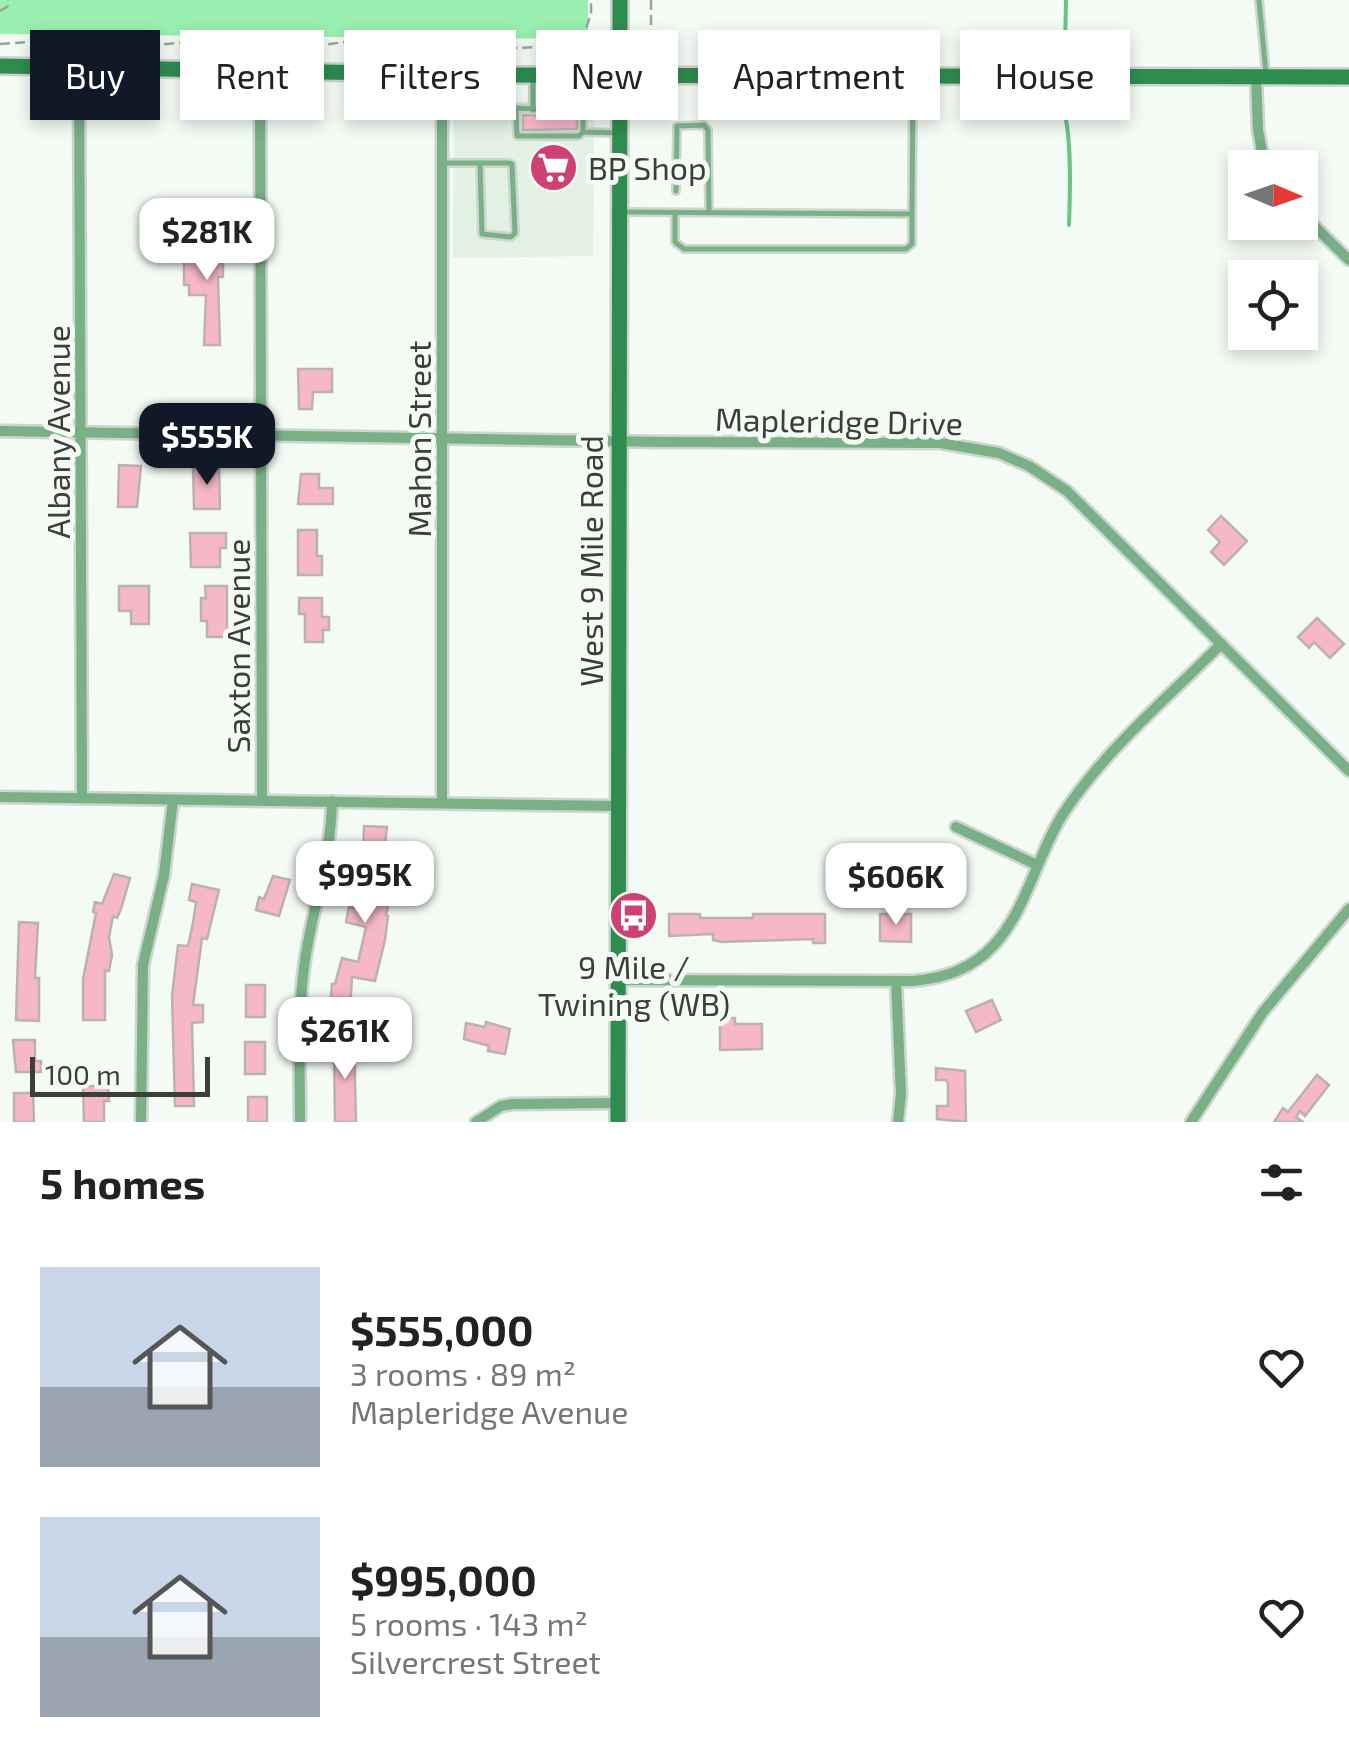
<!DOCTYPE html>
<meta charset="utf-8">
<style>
body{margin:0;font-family:"Exo 2",sans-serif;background:#f2f2f2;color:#222;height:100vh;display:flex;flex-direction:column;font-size:38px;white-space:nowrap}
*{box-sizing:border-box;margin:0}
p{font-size:32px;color:#767676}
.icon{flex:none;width:55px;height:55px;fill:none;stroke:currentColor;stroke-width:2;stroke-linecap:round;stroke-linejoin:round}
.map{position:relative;height:1122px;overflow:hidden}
.panel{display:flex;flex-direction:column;background:#fff;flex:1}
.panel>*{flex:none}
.hud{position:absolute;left:30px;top:30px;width:1290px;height:90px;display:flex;gap:20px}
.needle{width:65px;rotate:92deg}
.controls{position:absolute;left:1228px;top:150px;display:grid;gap:20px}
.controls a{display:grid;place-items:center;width:90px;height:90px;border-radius:0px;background:#fff;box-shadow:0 5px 15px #0003;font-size:50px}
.scale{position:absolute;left:30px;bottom:25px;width:180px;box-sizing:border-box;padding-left:10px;border:5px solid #3b3e3b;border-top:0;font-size:28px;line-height:35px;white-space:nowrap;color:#3b3e3b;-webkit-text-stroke:8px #f3fbf4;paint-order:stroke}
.price{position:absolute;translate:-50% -85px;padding:0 22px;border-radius:20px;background:#fff;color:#222;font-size:32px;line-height:65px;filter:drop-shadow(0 2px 5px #0008)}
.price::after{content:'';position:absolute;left:50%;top:60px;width:30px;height:22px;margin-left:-15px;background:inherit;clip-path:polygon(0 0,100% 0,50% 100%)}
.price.selected{background:#111827;color:#fff}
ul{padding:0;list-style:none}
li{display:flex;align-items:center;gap:30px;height:250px;padding:0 40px}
li span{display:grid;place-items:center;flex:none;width:280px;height:200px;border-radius:0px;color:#555}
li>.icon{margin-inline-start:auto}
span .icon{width:120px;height:120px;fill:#fffc;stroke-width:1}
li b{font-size:42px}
h2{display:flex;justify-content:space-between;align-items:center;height:120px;padding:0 40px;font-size:42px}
.pill{padding:0 35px;border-radius:0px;background:#fff;box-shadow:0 5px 15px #0003;font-size:35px;line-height:90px}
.pill.selected{background:#111827;color:#fff}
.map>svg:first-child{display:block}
</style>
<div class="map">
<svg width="1349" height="1122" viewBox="0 0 1349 1122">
<rect width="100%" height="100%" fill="#f3fbf4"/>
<polygon fill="#e3f1e5" points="591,100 594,105 593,256 453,258 454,102"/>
<polygon fill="#9aeeaf" points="0,0 588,0 588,39 0,34"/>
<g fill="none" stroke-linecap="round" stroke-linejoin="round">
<g stroke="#6ac483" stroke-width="4">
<polyline points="1065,48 1066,0"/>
<path d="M1060,101c13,22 10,96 9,124"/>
</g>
</g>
<g fill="#f6b7c7" stroke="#bbb1b3" stroke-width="2.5">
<polygon points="523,115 577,117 577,129 523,130"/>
<rect x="537" y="154" width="34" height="24"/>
<polygon points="204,229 220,229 219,262 223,262 223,277 218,277 220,345 204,345 206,295 189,295 189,285 184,285 184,261 204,261"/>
<polygon points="298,369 332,369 332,392 313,392 312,409 299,409"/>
<polygon points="119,465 141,466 137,507 118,507"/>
<polygon points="219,467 220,509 194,509 193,468"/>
<polygon points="301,474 319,474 319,488 333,488 333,504 298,504"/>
<polygon points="1221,516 1247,541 1224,565 1211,552 1220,542 1208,530"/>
<polygon points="298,530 317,530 317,556 322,556 322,575 298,575"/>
<polygon points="190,533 226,533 226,548 220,548 220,567 191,567"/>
<polygon points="119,586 149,586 149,624 131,624 131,611 119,611"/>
<polygon points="205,586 227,586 227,637 207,637 207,621 201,621 201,598 206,598"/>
<polygon points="299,598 322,598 322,617 329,617 329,630 323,630 323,642 305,642 305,614 299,614"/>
<polygon points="1317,618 1344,644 1330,658 1314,642 1309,648 1298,637"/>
<polygon points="364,826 387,827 380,885 392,888 386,915 388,916 385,940 375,981 352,977 349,1025 329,1023 332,984 335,984 342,958 358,962 366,927 346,922 349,907 358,909 367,870 358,869 359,857 363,857"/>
<polygon points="114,874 130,878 121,909 117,918 113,916 109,937 112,955 109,971 105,970 105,1020 83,1020 83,979 96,913 93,912 95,902 102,904"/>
<polygon points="273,876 290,880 279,916 256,910 259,897 264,899"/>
<polygon points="192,884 219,890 207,939 202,938 193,1005 203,1005 203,1022 192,1023 194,1106 175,1106 172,996 178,945 188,946 193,923 196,902 189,900"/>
<polygon points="669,914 700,914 700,918 753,918 753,914 825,914 825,943 813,943 813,939 722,942 713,940 713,934 669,936"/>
<polygon points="880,914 911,914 911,942 880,941"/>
<polygon points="19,922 38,923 35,978 39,978 39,1021 16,1020"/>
<rect x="246" y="985" width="19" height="32"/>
<polygon points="992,1000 1001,1020 976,1032 966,1011"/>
<polygon points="720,1018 735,1018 735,1024 762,1024 762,1049 720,1050"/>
<polygon points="486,1022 510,1029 505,1054 488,1051 489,1046 464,1039 466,1023 485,1027"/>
<polygon points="13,1040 35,1040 35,1061 41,1061 41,1072 16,1072"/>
<rect x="245" y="1042" width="20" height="32"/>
<polygon points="334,1042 354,1042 356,1122 335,1122"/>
<polygon points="936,1068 965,1071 966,1122 937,1119 937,1106 948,1106 948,1084 946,1080 936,1080"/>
<polygon points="1317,1075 1329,1085 1305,1116 1300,1111 1296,1117 1303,1122 1274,1122 1283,1108 1288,1112"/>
<polygon points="83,1086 108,1086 109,1101 104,1101 104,1122 84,1122"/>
<polygon points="14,1093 33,1093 34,1122 14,1122"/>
<rect x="248" y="1097" width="19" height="25"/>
</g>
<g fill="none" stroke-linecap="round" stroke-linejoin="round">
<defs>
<g id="service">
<polyline points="1259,0 1266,74"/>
<polyline points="442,105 583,111 583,132 618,133"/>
<polyline points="516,109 517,136 579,136 583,132"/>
<polyline points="533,110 533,78"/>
<polyline points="443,163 508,163 512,164 515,233 511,237 482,234 480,163"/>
<polyline points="676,191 677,126 704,125 708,130 709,212"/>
<polyline points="624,212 912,214 913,79"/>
<polyline points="675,213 675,242 684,249 906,249 912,244 912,215"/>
</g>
<g id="minor">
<polyline points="79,66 82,798"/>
<polyline points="260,72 262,800"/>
<polyline points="1256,77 1258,130 1265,168"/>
<polyline points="1300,212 1349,260"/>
<polyline points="0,431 663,442 940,443 999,453 1029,466 1067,491 1349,771"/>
<polyline points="0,797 618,806"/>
<polyline points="442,803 442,74"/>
<polyline points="956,827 1037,865"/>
<path d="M618,980l295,1c32,-3 59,-12 81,-36 33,-35 44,-94 71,-134 42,-63 104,-114 156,-167"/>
<polyline points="896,981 901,1094 898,1122"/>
<polyline points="141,1122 143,965 164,875 173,800"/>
<path d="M300,1122c0,-54 -3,-108 5,-162 8,-54 26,-103 27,-159"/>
<polyline points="476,1122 501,1106 513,1104 618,1103"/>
<polyline points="1191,1122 1263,1012 1349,909"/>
</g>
<g id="secondary">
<polyline points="0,66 486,75 1349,77"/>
<polyline points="618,1122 620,0"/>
</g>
</defs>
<use href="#service" stroke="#ced5cf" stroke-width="10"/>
<use href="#minor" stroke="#ced5cf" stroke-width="15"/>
<use href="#secondary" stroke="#ced5cf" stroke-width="20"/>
<g stroke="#9da29d" stroke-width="2.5" stroke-dasharray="10 5" stroke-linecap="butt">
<polyline points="651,0 651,57"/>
<polyline points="0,11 8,6 8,0"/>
<polyline points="582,42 591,13 591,0"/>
<polyline points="0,44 45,41 113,49 219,39 298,48 345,42 362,47 392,49 475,50 595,44"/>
<polyline points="639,45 651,44"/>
</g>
<use href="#service" stroke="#79b086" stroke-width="5"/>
<use href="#minor" stroke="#79b086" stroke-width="10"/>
<use href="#secondary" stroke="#2f8c4f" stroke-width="15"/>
</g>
<defs>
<symbol id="supermarket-disc" viewBox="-11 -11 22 22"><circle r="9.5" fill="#cd4174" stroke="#f3fbf4"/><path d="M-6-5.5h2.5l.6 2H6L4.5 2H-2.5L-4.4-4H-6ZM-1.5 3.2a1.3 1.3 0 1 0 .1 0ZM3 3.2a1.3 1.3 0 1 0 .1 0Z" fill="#fff"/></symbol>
<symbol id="bus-disc" viewBox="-11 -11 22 22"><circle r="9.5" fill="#cd4174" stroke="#f3fbf4"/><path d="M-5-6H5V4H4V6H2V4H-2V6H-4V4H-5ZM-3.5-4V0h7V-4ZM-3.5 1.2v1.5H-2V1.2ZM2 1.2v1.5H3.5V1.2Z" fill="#fff"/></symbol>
</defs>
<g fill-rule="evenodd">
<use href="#supermarket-disc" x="526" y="140" width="55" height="55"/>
<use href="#bus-disc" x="606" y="888" width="55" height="55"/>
</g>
<g text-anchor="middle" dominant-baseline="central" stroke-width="10" stroke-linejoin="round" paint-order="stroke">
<g font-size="32" fill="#3b3e3b" stroke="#f3fbf4" text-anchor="start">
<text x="588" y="167">BP Shop</text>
<text x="634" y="966" text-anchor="middle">9 Mile /<tspan x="634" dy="37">Twining (WB)</tspan></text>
</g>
<g font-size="32" fill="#3b3e3b" stroke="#f3fbf4">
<text transform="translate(839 420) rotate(1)">Mapleridge Drive</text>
<text transform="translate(57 432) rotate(-90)">Albany Avenue</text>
<text transform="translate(418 439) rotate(-90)">Mahon Street</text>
<text transform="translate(590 561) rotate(-90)">West 9 Mile Road</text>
<text transform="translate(237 646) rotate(-90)">Saxton Avenue</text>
</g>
</g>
</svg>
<div class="controls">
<a><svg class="needle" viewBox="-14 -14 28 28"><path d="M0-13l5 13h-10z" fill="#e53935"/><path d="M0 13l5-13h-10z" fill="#767676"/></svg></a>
<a><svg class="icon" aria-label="locate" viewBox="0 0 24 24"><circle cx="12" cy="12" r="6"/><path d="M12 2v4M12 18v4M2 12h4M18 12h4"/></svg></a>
</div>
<div class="scale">100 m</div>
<b class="price" style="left:207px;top:283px">$281K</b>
<b class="price selected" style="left:207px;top:488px">$555K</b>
<b class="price" style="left:365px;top:926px">$995K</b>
<b class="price" style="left:896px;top:928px">$606K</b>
<b class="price" style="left:345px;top:1082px">$261K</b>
<div class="hud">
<a class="pill selected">Buy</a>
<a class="pill">Rent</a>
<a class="pill">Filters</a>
<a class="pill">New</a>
<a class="pill">Apartment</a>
<a class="pill">House</a>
</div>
</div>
<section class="panel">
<h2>5 homes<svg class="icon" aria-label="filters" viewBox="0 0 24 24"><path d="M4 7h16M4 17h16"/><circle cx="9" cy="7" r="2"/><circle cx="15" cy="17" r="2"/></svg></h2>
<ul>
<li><span style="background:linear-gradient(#c9d6e8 60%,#9aa5b1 0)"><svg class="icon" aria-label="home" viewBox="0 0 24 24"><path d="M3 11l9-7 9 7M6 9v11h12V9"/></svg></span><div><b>$555,000</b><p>3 rooms · 89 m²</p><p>Mapleridge Avenue</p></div><svg class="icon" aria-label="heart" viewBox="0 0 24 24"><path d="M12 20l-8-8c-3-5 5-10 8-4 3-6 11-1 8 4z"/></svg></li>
<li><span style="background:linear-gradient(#c9d6e8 60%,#9aa5b1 0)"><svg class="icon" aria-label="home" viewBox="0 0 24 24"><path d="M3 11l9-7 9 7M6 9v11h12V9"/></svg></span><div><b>$995,000</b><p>5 rooms · 143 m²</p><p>Silvercrest Street</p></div><svg class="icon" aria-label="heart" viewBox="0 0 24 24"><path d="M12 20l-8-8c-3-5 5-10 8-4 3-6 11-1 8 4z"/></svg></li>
</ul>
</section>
